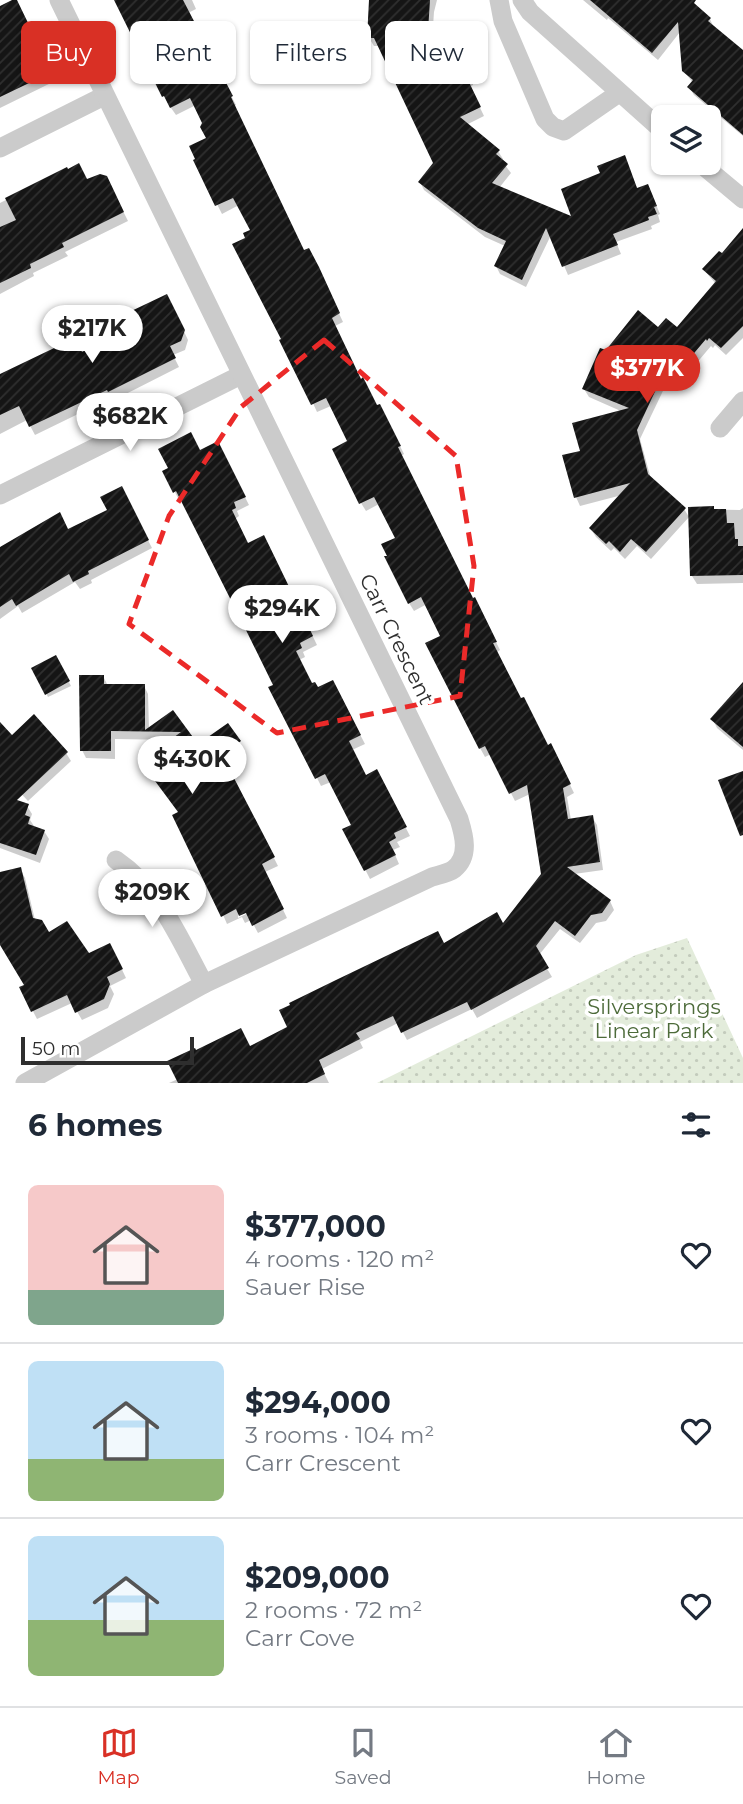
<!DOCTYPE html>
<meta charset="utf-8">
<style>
body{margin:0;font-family:Montserrat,sans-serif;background:#f2f2f3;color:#1f2937;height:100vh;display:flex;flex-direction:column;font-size:26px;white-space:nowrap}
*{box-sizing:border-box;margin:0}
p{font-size:23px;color:#747a83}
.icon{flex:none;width:38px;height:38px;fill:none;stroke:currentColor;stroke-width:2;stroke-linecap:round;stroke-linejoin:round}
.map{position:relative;height:1083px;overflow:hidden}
.sheet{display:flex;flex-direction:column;background:#fff;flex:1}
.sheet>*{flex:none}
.top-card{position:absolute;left:21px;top:21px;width:702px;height:63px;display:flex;gap:14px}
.fabs{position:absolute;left:651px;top:105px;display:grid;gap:14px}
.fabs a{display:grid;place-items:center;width:70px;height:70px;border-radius:10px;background:#fff;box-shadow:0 2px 5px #0004;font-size:35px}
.scale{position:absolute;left:21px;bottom:18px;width:173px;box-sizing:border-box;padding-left:7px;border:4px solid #2e2e2e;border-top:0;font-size:19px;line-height:24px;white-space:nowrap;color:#2e2e2e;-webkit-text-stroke:5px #fff;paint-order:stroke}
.price{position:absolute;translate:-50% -60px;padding:0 16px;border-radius:24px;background:#fff;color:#222;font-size:23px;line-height:46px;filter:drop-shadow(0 2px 4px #0008)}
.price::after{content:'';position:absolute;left:50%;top:42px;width:21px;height:16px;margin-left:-10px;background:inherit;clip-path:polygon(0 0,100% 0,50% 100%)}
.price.on{background:#d93025;color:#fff}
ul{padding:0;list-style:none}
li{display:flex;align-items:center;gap:21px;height:175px;padding:0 28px}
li+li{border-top:2px solid #e0e1e3}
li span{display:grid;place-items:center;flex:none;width:196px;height:140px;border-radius:10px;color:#555}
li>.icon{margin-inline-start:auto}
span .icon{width:84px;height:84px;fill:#fffc;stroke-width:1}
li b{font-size:30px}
h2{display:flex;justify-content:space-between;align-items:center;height:84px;padding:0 28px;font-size:30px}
.chip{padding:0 24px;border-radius:10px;background:#fff;box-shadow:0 2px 5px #0004;font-size:24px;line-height:63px}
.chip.on{background:#d93025;color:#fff}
.menu{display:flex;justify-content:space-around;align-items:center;height:98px;border-top:2px solid #e0e1e3;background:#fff;font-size:19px;color:#747a83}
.menu a{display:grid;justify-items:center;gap:4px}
.menu .on{color:#d93025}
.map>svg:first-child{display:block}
</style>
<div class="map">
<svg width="743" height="1083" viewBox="0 0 743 1083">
<defs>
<pattern id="park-dots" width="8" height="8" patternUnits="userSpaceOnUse" patternTransform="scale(1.75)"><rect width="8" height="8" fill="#e3ecdb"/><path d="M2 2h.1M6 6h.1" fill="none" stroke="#c3cbbc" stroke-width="1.8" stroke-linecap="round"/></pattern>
<pattern id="building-hatch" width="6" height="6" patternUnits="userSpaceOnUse" patternTransform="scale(1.75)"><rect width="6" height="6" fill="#151515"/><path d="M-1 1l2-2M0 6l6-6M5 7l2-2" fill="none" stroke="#2f2f2f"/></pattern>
</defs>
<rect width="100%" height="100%" fill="#fff"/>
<polygon fill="url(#park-dots)" points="687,938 743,1058 743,1083 377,1083 636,955"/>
<g fill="#0003" fill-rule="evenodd">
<polygon points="16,0 43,50 41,51 55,81 0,108 0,8"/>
<polygon points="128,0 192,0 196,9 188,13 236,105 234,106 304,252 313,258 343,322 335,326 361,381 377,407 384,414 404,454 401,456 472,600 479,608 500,650 497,652 521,700 548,747 555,754 574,793 567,797 571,820 592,817 597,825 603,870 574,874 610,901 614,910 606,921 596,923 580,943 560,929 539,955 552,977 477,1018 472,1009 407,1040 398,1023 360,1042 363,1048 322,1069 329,1083 169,1083 178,1079 196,1052 250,1048 444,945 503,926 542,874 530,794 515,801 491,754 485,757 480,748 428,644 443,636 427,604 414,611 409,603 397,538 379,504 366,511 361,503 349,442 331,406 317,412 284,340 248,239 252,231 239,205 222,214 195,161 208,139 204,123 196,105 176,115 169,105 118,5"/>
<polygon points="371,0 437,0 434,12 432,41 439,55 460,55 473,82 473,85 470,87 484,116 466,125 498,151 503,159 502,161 511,173 499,188 575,219 628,166 638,190 648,186 652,195 660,214 658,215 660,222 651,226 652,229 616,242 621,254 568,275 551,235 526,287 500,274 496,266 505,246 485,237 424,190 420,182 435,163 380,46 374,46 369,38"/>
<polygon points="583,0 688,0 710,19 714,28 743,53 743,136 694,95 689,87 693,83 684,71 680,32 658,60 608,18 607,20"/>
<polygon points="66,169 87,181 111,187 128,221 65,252 68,256 33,273 34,276 0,294 0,203"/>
<polygon points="743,243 743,338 726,355 715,345 713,348 711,346 689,372 687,370 680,379 672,372 640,439 651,479 684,509 689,517 651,559 637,546 625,559 614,548 611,551 596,537 591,529 622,495 580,506 576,497 582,452 623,412 589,397 584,389 607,352 659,330 677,329 716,284 704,270"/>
<polygon points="171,304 188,340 185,350 173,355 179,367 114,400 113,397 35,435 27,420 0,434 0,376 82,354 133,328"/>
<polygon points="200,452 222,452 249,505 237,511 239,516 235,519 248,545 268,545 317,645 303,652 305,657 299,660 312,685 317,689 337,690 365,744 352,750 366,777 381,780 410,836 397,842 400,847 393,850 399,864 370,879 345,830 353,826 331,782 321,786 317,778 275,685 182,499 179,500 164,471"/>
<polygon points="126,497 152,548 91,580 92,583 80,589 75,582 22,613 18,606 0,619 0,549 68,531 109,510"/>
<polygon points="743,508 743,583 697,584 692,576 690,509 740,510"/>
<polygon points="56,657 71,686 48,697 34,669"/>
<path d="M103,676l4,8 37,2 4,8 1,35 24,-17 25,35 29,-22 17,25 -18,13 52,103 -13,6 22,46 -29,15 -7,-13 -6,3 -3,-6 -15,7 -48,-111 -5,-73 -59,-1v20l-29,-1 -4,-8zM253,907l1,3 -16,8v-4z"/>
<polygon points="743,684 743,750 717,728 713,720"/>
<polygon points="12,737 66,753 71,761 28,801 0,771 0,742"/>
<polygon points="0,796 27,806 32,814 30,820 34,826 44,831 49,839 40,863 0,848"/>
<polygon points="20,869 25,878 35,920 48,934 88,955 114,953 126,978 110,986 114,994 108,1008 82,1020 72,1003 37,1019 21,988 25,986 0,941 0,874"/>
</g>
<g fill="url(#building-hatch)">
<polygon points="12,0 17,0 28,23 30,22 52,72 0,97 0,6"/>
<polygon points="114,0 183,0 233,96 231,97 304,250 309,248 319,267 340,313 332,318 361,379 363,377 377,405 380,404 401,446 398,447 473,598 475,597 497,642 493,643 521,698 524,697 548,745 551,743 571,784 563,788 568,819 593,815 600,862 567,867 611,900 602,913 591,915 575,936 555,921 536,946 549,968 471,1010 467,1002 401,1033 393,1016 356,1033 360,1039 319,1060 325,1074 307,1083 178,1083 167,1061 195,1048 196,1050 241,1028 250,1046 287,1027 279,1010 290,1005 289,1003 336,980 438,931 444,943 497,912 503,923 541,874 527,785 509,794 485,746 479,749 425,643 440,636 421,597 408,604 384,556 387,556 381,544 395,538 374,497 359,504 332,449 347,441 326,398 311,405 279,340 281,339 232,244 245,238 243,233 250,230 233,198 215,206 193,160 195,159 189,146 206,138 200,127 202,123 190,98 170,108 164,96 162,97"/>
<polygon points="369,0 430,0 428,31 439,53 456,45 469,72 470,76 467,78 481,107 460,117 500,150 496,154 508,164 492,183 571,216 561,189 600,173 597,166 625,155 637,188 648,184 657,206 654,207 657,214 648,217 649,220 613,234 618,245 562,267 546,228 522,280 494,266 506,241 478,228 418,182 433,163 374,38 367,38"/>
<polygon points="590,0 696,0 694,3 711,18 708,21 743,50 743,135 687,87 693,80 682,71 678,22 652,53"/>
<polygon points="79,163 87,179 100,174 107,176 124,212 62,243 64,247 30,264 31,268 0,283 0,227 16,220 5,198 67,167 68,169"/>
<polygon points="743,228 743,326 721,348 709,338 707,341 706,339 684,365 682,363 675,372 667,366 637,430 648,474 686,508 646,552 631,539 620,552 609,541 606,544 589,528 630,483 574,498 562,455 580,451 572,423 629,408 582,389 600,348 606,350 638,310 658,327 666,318 677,327 716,281 702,269 719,251 722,253"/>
<polygon points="167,294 185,330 181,341 170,346 176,358 108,392 107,390 29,427 19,406 0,415 0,374 75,338 82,352 131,327 125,314"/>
<polygon points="191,432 200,450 218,441 246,497 234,502 236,508 232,510 248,543 264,535 313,636 300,643 302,648 296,651 312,683 315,682 318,687 333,680 361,735 349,741 366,775 377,769 407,827 394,833 396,838 389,842 396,855 364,871 342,829 351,825 325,774 315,779 268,687 273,685 244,626 176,491 173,493 162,471 168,468 158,449"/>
<polygon points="122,486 149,540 88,571 89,574 73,582 69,574 16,606 12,599 0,607 0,547 60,512 68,529 107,510 100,497"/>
<polygon points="714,506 714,509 726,509 727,523 734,523 735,539 738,539 738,546 743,546 743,575 690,576 688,507"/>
<polygon points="56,655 70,681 45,695 31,668"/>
<polygon points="79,675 104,675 104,684 145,684 145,730 173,710 198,744 228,723 241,741 222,755 275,857 262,864 284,909 252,926 246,913 239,916 236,909 221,917 172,815 178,812 141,762 181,732 111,731 111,751 80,751"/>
<polygon points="743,682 743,747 710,719"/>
<polygon points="34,714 68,752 17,800 29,804 25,815 30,817 28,824 45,830 36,855 0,843 0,722 12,735"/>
<polygon points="743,771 743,835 740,836 718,780"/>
<polygon points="21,867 33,918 42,920 49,932 67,921 89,953 110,943 123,969 107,977 110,984 104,999 75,1013 67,995 31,1012 19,987 24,985 0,945 0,872"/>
</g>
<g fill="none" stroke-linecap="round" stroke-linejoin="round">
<g stroke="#cbcbcb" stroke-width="19">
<polyline points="499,0 503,21 545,119 553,127 564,131 619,93"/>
<polyline points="522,0 530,12 663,131"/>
<polyline points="0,148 104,96"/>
<polyline points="700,163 743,199"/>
<polyline points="720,428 743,401"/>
<polyline points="0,495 241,375"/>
<path d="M116,860c44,30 63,78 88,124"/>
<path d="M25,1083l179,-99 228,-107c6,-2 17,-4 22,-8 16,-13 10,-34 5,-50l-400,-819"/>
</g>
</g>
<path fill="none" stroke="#eb2a29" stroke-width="5" stroke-dasharray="14 9" stroke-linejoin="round" d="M324,340l132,116 18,110 -14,130 -183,37 -148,-109 40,-108 72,-109z"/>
<g text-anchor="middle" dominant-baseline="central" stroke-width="7" stroke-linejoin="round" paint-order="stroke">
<g font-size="21" fill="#2e2e2e" stroke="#fff">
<text transform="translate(397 639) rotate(64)">Carr Crescent</text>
</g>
<g font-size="21" fill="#4d6b3a" stroke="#fff">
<text x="654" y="1006">Silversprings<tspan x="654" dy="24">Linear Park</tspan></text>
</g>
</g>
</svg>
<div class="fabs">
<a><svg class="icon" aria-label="layers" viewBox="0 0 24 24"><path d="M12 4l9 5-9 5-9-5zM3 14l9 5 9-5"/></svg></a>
</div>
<div class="scale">50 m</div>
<b class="price" style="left:92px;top:365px">$217K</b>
<b class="price on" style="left:647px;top:405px">$377K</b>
<b class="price" style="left:130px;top:453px">$682K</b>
<b class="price" style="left:282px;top:645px">$294K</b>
<b class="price" style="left:192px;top:796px">$430K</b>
<b class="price" style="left:152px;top:929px">$209K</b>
<div class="top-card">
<a class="chip on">Buy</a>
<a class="chip">Rent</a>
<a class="chip">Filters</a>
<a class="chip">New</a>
</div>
</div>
<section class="sheet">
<h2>6 homes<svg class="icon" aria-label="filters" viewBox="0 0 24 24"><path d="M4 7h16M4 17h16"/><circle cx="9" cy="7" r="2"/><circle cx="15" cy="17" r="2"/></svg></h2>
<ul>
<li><span style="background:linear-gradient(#f6c9c9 75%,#7fa58c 0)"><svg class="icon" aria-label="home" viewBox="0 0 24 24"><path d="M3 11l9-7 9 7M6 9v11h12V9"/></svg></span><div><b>$377,000</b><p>4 rooms · 120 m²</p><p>Sauer Rise</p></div><svg class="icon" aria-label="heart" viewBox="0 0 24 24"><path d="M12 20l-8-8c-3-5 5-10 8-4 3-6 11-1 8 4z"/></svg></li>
<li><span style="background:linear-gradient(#bfe0f5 70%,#8fb573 0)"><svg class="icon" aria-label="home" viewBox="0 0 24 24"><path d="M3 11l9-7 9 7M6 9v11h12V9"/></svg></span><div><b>$294,000</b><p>3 rooms · 104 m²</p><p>Carr Crescent</p></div><svg class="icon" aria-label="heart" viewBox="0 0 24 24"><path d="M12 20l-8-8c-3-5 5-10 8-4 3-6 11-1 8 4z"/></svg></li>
<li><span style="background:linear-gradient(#bfe0f5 60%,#8fb573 0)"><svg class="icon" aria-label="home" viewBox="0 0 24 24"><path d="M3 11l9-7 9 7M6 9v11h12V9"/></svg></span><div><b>$209,000</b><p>2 rooms · 72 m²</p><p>Carr Cove</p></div><svg class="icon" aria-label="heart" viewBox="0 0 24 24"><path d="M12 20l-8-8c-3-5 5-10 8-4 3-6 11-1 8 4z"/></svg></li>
</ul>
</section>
<nav class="menu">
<a class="on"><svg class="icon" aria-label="map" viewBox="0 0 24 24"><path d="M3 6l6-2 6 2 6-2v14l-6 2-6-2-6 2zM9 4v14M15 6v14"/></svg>Map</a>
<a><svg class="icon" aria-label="saved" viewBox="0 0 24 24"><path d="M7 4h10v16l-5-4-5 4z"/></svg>Saved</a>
<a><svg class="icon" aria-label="home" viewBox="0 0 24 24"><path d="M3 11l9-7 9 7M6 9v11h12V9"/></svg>Home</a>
</nav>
